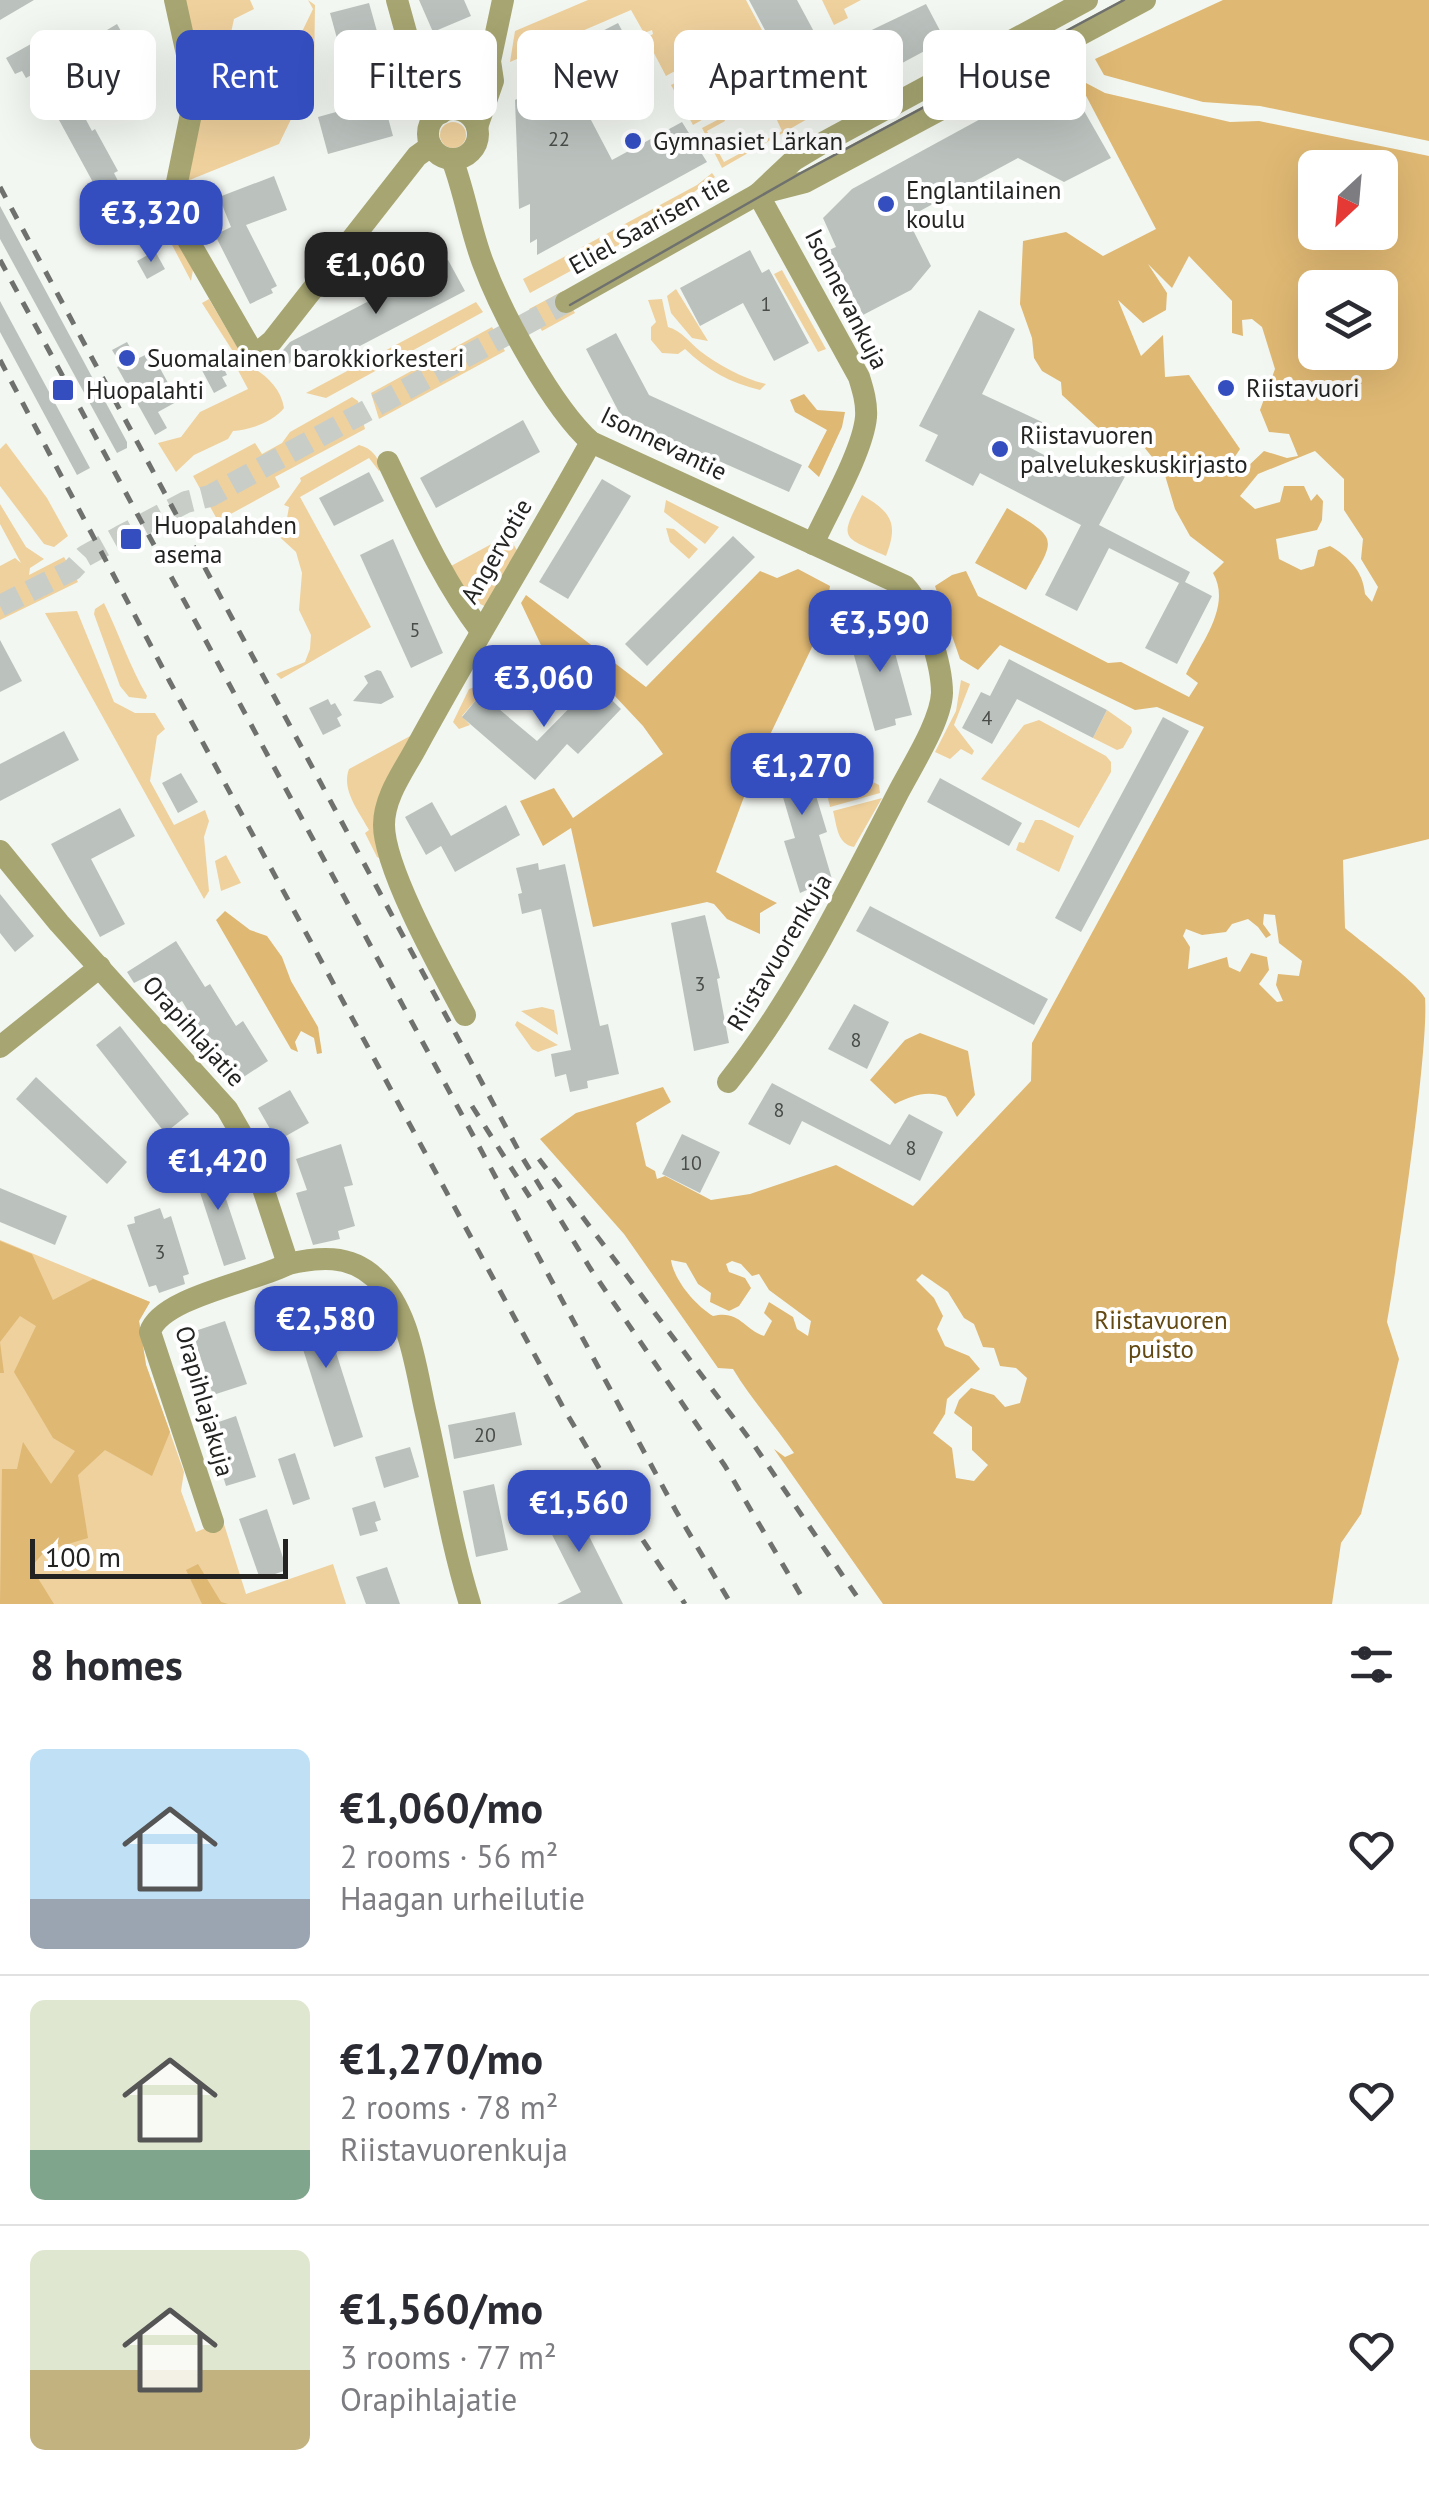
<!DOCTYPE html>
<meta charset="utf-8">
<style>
body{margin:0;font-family:"PT Sans",sans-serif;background:#f2f2f3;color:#2b2b33;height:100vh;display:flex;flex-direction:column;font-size:38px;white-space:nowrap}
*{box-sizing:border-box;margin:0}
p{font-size:32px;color:#7c7c81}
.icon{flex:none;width:55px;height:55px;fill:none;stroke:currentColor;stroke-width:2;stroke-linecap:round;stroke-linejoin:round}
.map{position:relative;height:1604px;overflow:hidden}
.panel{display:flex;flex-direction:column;background:#fff;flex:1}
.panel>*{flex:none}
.banner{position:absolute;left:30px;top:30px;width:1370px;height:90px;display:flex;gap:20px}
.needle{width:65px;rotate:206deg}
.fabs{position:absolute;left:1298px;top:150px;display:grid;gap:20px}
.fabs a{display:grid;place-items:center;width:100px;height:100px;border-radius:15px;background:#fff;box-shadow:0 10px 40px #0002;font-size:50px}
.scale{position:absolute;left:30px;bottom:25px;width:258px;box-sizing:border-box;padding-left:10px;border:5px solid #232422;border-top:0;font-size:28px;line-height:35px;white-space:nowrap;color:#232422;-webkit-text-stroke:8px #fff;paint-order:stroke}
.price{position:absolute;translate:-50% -85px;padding:0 22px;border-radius:20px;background:#344ec0;color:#fff;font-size:32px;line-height:65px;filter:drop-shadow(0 2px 5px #0008)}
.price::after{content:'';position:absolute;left:50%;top:60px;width:30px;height:22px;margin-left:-15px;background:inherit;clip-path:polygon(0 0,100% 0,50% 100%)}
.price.on{background:#222;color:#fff}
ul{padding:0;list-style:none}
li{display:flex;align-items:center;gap:30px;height:250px;padding:0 30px}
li+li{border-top:2px solid #e1e1e2}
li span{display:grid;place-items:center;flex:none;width:280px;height:200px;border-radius:15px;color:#555}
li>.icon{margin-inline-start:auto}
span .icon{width:120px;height:120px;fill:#fffc;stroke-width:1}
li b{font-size:42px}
h2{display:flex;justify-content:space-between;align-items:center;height:120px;padding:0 30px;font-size:42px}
.chip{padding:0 35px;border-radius:15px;background:#fff;box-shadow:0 10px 40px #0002;font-size:35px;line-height:90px}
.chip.on{background:#344ec0;color:#fff}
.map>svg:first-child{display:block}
</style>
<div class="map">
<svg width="1429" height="1604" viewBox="0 0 1429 1604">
<rect width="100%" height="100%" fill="#f3f7f1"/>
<g fill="#efd19d">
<polygon points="184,0 250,0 254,9 234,19 229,42 231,59 246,69 253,44 262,42 285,57 297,42 313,9 308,0 315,5 314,72 279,144 187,181"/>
<path d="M588,0h158l63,118 -87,50 -20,-40 21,-11 2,4 -18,10 17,31 58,-31 -6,-13 4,-3 -5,-11 -5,2 -8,-13 -31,17 -2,-5 10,-6 -35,-65 -19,11c6,18 -3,22 -19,31l-20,-38 7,-4 -1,-4 -8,3 -13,-23 -121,52 5,-31z"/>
<polygon points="822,0 861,0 844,9 848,18 834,25"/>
<polygon points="419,48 472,49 465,87 456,92 450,92 444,84 438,85"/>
<path d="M687,77c12,0 17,6 23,17l-4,3 8,16 -21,12 -22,-40z"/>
<circle cx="453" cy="135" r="13"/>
<polygon points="712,173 715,177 624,242 530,293 523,279 697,185"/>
<polygon points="164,206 172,231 193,270 191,281 162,226 159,217"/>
<polygon points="782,270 826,349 818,352 774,274"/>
<polygon points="676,289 708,341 692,338 671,313 667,296"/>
<polygon points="563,291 575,313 542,331 529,309"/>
<polygon points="209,299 242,355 241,357 232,350 202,303"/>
<path d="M662,299l6,28c14,4 21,15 32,24 18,14 44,28 66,33l-6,6c-30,-7 -53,-20 -75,-41l-7,5 -16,-1 -11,-13v-13l5,-5 -8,-22z"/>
<polygon points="476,302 483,312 326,398 306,393"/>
<polygon points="492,327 505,351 379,419 371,393"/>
<path d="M232,359c23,7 48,23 52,49 -11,14 -34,22 -51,23l-5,8 -34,16 -18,17 -18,-29 23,-6 19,-25 48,-23z"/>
<polygon points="352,397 358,401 365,429 275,477 280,487 218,521 193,476 255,443 262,454 282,443 290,432"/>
<polygon points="6,443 47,498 68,536 54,547 44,544 0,486 0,449"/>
<path d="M359,445c13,3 18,12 23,22l-3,4 -10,-13 -69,39 71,130 -90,52 -5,-5 29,-12 5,-13 1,-14 -12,-25 3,-37 -6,-21 -24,-22 15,-12 2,-11 -5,-2 17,-24 -1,-3z"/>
<path d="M862,495c29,17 37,28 24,61 -45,-20 -47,-16 -24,-61z"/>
<polygon points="666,500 719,527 705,544 664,512"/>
<polygon points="0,504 26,547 44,559 30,568 29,575 64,557 78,582 0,620 0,566 15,558 21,563 0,524"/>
<polygon points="666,528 674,529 698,549 689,559 670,542"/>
<polygon points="508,535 518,552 486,607 469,598 451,566"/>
<path d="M104,603c15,31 26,64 43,93l-1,3 -17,-2 -9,-11 -26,-72 1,-5z"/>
<polygon points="77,611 114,702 135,713 155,713 165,729 157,736 150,781 174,825 205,810 209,821 204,837 209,891 204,899 45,613"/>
<polygon points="558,664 565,670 564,678 543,694 535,677 548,666 553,668"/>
<polygon points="961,680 970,684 954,725 974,751 972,755 961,749 950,759 935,752 956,711"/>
<polygon points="489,682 494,686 485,696 481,694 462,716 470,725 459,729 453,722 469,689"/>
<polygon points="1107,710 1131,727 1132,732 1123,748 1117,750 1093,738"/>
<polygon points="1039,720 1106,756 1111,762 1111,772 1079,828 981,779 1024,725"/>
<path d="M412,735l-29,125 -6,-3 -12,-24 4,-3c-10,-19 -28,-40 -20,-61z"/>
<polygon points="831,761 879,785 880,793 830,807 820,764"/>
<path d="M882,798l-28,49c-17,-3 -17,-21 -21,-36z"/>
<polygon points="1035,820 1042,820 1074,836 1059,872 1016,850 1019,842 1024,843"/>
<polygon points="226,855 241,883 221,891 215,861"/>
<polygon points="542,1007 554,1010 558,1035 521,1011"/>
<polygon points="517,1021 558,1045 538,1052 532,1049 515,1025"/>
<polygon points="0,1240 150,1302 139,1321 146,1365 184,1472 181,1491 196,1532 223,1521 246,1594 333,1564 346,1604 0,1604"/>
</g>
<g fill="#dfb873" fill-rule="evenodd">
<polygon points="1223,0 1429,0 1429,141 1260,106 1203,102 1104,75 1095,59"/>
<path d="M1072,69l14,14 19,10 125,29 29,-1 170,35v683l-86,21 2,68c16,14 72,54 80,70 4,50 -27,261 -38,324l12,37 -38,155 -20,29 -9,61h-449l-109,-155 11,8 9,-4c-20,-29 -43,-54 -61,-84l-15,-1 -94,-134 -84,-95 36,-26 87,-26 8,15 -35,21 10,43 9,5 2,8 8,-3 46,24 39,-6 86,-29 77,41 118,-125 1,-38 172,-316 -47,-20 -22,3 -135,-65 -22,25 -18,-11 -25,-73 17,-11 14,-4 12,25 130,67 13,-1 68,35 9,-14 -12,-9c15,-31 46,-68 27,-101l11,-11 -34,-26 -15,-27 -11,-37 -24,-30 -42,-14 -36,-33 -1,-13 -19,-11 -8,-13 -2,-20 -12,-34 3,-63 43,-9 37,24 53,-27zM1315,168h65v64h-65zM1189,256l43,45v32l11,3 -1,-16 10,-1 10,8 13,42 -15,41 9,22 20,2 9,22 -11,2 -23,-7 -20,19 -10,-12 6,-9 -51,-74 -24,2 -2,-42 -22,21 -23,-56 25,23 23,-13 1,-17 -19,-29 24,24zM1315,288h65v64h-65zM1315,451l29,28v31l19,29 -2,20 17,28 -6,15 -7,-8c-2,-23 -16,-37 -35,-48l-12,4 -4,16 -13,4 -22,-11 -3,-20 41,-9 5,-10 1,-19 -6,-7 -6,7 -7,-15h-20l-4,16 -25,7 -15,-13 18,-22zM1264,914l11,1 4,28 23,18 -3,15 -21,-2 -2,11 7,16 -6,1 -18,-18 10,-14 -2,-13 -16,-4 -11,19 -11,-5 -2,-10 -39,12 2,-22 -7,-11 3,-7 16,6 24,-3 6,-8 16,-5 10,8 8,11 5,-3 -8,-11zM671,1260l15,3 12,21 13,9 -1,9 19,9 10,-5 12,-18 -6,-10 -16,-6 -3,-8 6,-3 9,3 11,12 7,-2 10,16 42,31 -3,15 -11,-7 -4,-12 -24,-15 -5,11 8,8 -8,15c-21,-7 -24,-26 -51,-20 -18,-11 -39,-36 -42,-56zM922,1274l26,18 16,26 10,6 9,23 11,1 6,18 16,2 11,10 -7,25 -15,4 -11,-12 -23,-7 -12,12 -5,13 18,14v23l16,15 -14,16 -18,-3 -4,-30 -19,-15 12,-19 2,-15 33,-30 -11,-13 -24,-10 -8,-17 6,-13 -9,-18 -18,-18z"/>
<polygon points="804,394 817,410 845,412 842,427 819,477 808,467 827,430 795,412 790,400"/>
<path d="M1007,508c53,32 49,29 19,82l-51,-27z"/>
<polygon points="798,569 830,586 824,622 757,762 716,872 777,903 760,913 760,934 727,919 714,904 707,902 593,927 571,828 543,846 520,801 554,788 573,818 663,754 643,726 567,645 549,662 521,603 526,595 646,687 760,571 777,578"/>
<polygon points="225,911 250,930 267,936 282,957 291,981 318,1027 322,1053 317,1054 314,1038 301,1031 295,1042 298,1052 291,1049 216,920"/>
<path d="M920,1033l48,18 7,44 -18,22 -11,-20c-18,-7 -34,-2 -51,7l-25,-24 35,-40z"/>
<polygon points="0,1241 32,1254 53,1300 93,1279 150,1302 139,1321 146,1365 170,1432 152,1476 105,1450 78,1475 88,1538 45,1551 31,1567 54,1604 0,1604 2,1469 17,1469 23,1442 51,1484 75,1451 53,1438 14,1372 36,1326 20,1316 0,1342 4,1373 0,1373"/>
<polygon points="198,1564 221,1602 228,1604 202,1604 186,1570"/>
</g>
<g fill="#bbc2be">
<polygon points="0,0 34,0 0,20"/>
<polygon points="419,0 464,0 471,16 433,32"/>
<polygon points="749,0 797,0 847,93 809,113"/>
<polygon points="369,3 380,42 341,53 330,13"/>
<polygon points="926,4 945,40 878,76 857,37"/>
<polygon points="618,23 633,51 624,55 624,103 591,120 612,160 682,122 707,162 537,255 537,239 530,243 530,204 519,209 515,100 523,96 527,62 539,56 542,62"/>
<polygon points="117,24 148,79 117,96 87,42"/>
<polygon points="38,40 47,57 40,61 44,68 26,78 22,71 15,74 6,58"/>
<polygon points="1063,74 1111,158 1064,182 1018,158 907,218 931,266 911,290 863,315 829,250 836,247 823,218 852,189"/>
<polygon points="72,85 81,101 77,103 92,131 95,129 118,171 114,173 118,181 114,183 134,221 119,230 47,98"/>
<polygon points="383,99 393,136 328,154 318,117"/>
<polygon points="274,176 287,210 246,225 277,286 271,289 273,293 250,304 215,235 231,227 219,197"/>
<polygon points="0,206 127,442 127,448 117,453 0,239"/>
<polygon points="750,250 762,273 769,269 809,343 774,361 743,303 700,326 680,288"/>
<polygon points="155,251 165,269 147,279 137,261"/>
<polygon points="448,260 465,291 314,370 301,348 289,364 278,356 290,342"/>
<polygon points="0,301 90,468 77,475 0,332"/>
<polygon points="979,310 1015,329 982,394 1042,422 1029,447 1085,477 1098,453 1129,469 1099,525 1190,572 1185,582 1212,596 1177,664 1145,648 1179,583 1109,548 1077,611 1045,595 1081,525 980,473 973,486 925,461 938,435 919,426"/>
<polygon points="616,333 649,395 802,465 789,492 622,418 586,349"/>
<polygon points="127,342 137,359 151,352 178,401 158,412 167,428 155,435 117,367 121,365 112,350"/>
<polygon points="207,351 210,358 217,355 227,375 222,377 227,386 214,393 195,357"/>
<polygon points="523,420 540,452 436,508 420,478"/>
<polygon points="369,472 384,501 334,526 319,498"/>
<polygon points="602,479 631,496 568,599 539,582"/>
<polygon points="733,536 755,557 647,666 625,644"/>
<polygon points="393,539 443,653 411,668 360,555"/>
<polygon points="868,624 869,629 887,624 912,715 895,719 896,725 875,731 847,630"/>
<polygon points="0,640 22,681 0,692"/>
<polygon points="1009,659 1107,710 1093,738 1017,699 992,744 962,728 981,692 990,696"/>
<polygon points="377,670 381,671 394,697 381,704 353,701 368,683 364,676"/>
<polygon points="594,683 621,709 578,754 567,744 535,780 462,717 481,694 537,741"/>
<polygon points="328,699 331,705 335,703 342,715 337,718 341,726 323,735 309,708"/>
<polygon points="1163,717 1189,731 1081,932 1055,918"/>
<polygon points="64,731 79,760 0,801 0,764"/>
<polygon points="800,743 827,832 819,835 832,879 800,893 784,841 795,838 770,753"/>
<polygon points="181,773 198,802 178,813 162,783"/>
<polygon points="940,778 1022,823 1009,846 927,802"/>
<polygon points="432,802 451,836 506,805 520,835 455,872 441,846 426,855 405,817"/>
<polygon points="120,808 135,836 91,859 125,924 100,937 51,844"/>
<polygon points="538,863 539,870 565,864 600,1026 608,1024 619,1074 587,1081 588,1088 570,1092 566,1074 555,1077 551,1054 571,1050 541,909 522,914 518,894 522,893 516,868"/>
<polygon points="0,894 34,936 15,952 0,933"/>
<polygon points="870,906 1048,999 1034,1025 856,931"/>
<polygon points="705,915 720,978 717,979 729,1043 694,1051 671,923"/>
<polygon points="176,941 205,987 210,984 236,1026 243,1021 268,1061 239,1080 213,1039 207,1042 182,1001 173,1007 152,974 134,983 127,972"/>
<polygon points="854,1004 889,1022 867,1069 828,1049"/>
<polygon points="120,1026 189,1114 165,1133 96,1045"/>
<polygon points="36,1077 127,1162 107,1184 16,1099"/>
<polygon points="772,1083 890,1145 909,1114 943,1132 920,1181 802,1121 790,1145 748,1124"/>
<polygon points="290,1090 309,1123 277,1141 258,1108"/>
<polygon points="682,1134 720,1152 700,1193 662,1174"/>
<polygon points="341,1144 353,1185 344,1187 355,1226 338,1231 340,1239 313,1245 296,1193 307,1190 296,1159"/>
<polygon points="212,1158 218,1175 213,1178 216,1185 221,1184 246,1259 224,1266 191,1165"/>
<polygon points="0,1188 67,1216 55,1245 0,1222"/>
<polygon points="160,1208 164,1219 171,1216 189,1274 183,1276 185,1284 159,1293 156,1285 149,1287 127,1225 135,1223 134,1217"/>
<polygon points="318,1296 363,1437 334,1447 289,1305"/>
<polygon points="225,1321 247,1384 213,1395 192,1332"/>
<polygon points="515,1412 522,1445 454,1459 448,1425"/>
<polygon points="236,1416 256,1477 226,1486 207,1426"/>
<polygon points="410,1447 419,1477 384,1488 375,1457"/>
<polygon points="295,1453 310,1499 293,1505 278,1459"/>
<polygon points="494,1484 508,1550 476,1557 463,1491"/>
<polygon points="568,1494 623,1604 557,1604 581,1592 539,1509"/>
<polygon points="375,1501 381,1520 375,1522 378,1531 360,1536 352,1508"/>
<polygon points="267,1509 287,1570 260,1579 239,1519"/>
<polygon points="387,1567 400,1604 366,1604 356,1577"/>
</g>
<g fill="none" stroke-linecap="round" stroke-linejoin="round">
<polyline stroke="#c9cdc8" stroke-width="22" stroke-dasharray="22 11" stroke-linecap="butt" points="0,606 72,570 85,556 121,536 186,502 210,496 566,302"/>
<g stroke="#a7a672" stroke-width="22">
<polyline points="175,0 188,59 193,104 175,192 177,221 252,351 261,350 272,341 417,156 431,146"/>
<polyline points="397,0 415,65 441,113"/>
<circle cx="453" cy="134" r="25"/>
<polyline points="477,127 493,81 490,61 503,0"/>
<path d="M452,159c13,34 18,70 31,104 19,51 69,144 108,179l314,144c19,20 37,79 37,107 -1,28 -30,73 -43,98 -52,100 -101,203 -171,291"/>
<polyline points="762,193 805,182 1145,0"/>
<path d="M758,194l101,183c4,13 8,26 7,40 -3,34 -38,94 -53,127"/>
<polyline points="566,302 758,194 794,160 819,145 1087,0"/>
<path d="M388,462c28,58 54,118 93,169"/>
<path d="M0,851l59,72 168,186 23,40 38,115c30,-7 61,-10 86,13 37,32 42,96 53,141 14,62 24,125 43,186"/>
<path d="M465,1015c-22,-41 -81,-146 -81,-190 0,-28 19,-53 32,-77 56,-103 118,-203 175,-306"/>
<polyline points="0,1047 100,967"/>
<path d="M213,1522l-63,-190c11,-35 104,-50 138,-68"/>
</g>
<polyline stroke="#6f716e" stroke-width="2.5" points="570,305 801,173 1124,0"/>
<g stroke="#6f716e" stroke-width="5" stroke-dasharray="12 12" stroke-linecap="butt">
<polyline points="0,187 522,1157 590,1268 725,1466 806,1604"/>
<polyline points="0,260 676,1511 731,1604"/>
<polyline points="0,360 170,682 564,1409 633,1525 685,1604"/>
<polyline points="472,1106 531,1199"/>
<polyline points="539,1159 754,1445 862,1604"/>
</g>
</g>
<g fill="#344ec0" stroke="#fff" stroke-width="4">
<circle cx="633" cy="141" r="10"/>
<circle cx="886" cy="204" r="10"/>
<circle cx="127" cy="358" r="10"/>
<circle cx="1226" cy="388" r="10"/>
<rect x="51" y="378" width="24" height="24" rx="5"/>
<circle cx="1000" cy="449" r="10"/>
<rect x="119" y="527" width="24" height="24" rx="5"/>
</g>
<g text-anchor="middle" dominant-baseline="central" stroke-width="8" stroke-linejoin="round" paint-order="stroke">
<g font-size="20" fill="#494c49">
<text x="559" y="139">22</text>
<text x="766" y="304">1</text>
<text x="415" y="630">5</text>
<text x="987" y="718">4</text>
<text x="700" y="984">3</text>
<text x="856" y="1040">8</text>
<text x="779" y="1110">8</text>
<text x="911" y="1148">8</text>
<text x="691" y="1163">10</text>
<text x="160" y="1252">3</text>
<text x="485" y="1435">20</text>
</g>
<g font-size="25" fill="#232422" stroke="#fff" text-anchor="start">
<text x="653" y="141">Gymnasiet Lärkan</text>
<text x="906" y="190">Englantilainen<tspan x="906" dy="29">koulu</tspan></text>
<text x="147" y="358">Suomalainen barokkiorkesteri</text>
<text x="1246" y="388">Riistavuori</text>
<text x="86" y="390">Huopalahti</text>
<text x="1020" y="435">Riistavuoren<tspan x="1020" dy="29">palvelukeskuskirjasto</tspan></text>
<text x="154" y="525">Huopalahden<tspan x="154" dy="29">asema</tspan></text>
</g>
<g font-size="25" fill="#232422" stroke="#fff">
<text transform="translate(649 224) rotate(-29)">Eliel Saarisen tie</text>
<text transform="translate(847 299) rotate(63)">Isonnevankuja</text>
<text transform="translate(664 443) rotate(26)">Isonnevantie</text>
<text transform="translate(496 551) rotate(-60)">Angervotie</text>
<text transform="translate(779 952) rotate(-59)">Riistavuorenkuja</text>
<text transform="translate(194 1031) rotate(48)">Orapihlajatie</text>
<text transform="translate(205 1401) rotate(74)">Orapihlajakuja</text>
</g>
<g font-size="25" fill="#624812" stroke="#fff">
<text x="1161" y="1320">Riistavuoren<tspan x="1161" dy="29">puisto</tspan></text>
</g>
</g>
</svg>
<div class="fabs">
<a><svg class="needle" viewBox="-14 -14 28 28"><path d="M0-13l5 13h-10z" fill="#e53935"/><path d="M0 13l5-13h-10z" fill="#7c7c81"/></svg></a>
<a><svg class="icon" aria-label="layers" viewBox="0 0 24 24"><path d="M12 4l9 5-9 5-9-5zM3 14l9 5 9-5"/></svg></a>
</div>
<div class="scale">100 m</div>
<b class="price" style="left:151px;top:265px">€3,320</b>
<b class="price on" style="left:376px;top:317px">€1,060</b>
<b class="price" style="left:880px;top:675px">€3,590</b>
<b class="price" style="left:544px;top:730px">€3,060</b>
<b class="price" style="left:802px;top:818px">€1,270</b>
<b class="price" style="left:218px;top:1213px">€1,420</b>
<b class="price" style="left:326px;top:1371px">€2,580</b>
<b class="price" style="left:579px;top:1555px">€1,560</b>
<div class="banner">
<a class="chip">Buy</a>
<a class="chip on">Rent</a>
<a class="chip">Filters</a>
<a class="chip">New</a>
<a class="chip">Apartment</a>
<a class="chip">House</a>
</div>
</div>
<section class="panel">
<h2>8 homes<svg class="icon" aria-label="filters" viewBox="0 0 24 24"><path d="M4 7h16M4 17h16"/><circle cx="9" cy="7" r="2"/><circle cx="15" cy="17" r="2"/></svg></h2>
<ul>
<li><span style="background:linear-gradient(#bfe0f5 75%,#9aa5b1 0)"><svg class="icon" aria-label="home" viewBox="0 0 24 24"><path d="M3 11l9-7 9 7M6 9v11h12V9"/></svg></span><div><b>€1,060/mo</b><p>2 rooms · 56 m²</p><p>Haagan urheilutie</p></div><svg class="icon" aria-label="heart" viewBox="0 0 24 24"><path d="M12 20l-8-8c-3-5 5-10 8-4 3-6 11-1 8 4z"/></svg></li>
<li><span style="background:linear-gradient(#dfe7d0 75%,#7fa58c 0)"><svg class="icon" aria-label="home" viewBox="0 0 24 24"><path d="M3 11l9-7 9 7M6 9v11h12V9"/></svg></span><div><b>€1,270/mo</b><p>2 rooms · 78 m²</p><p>Riistavuorenkuja</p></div><svg class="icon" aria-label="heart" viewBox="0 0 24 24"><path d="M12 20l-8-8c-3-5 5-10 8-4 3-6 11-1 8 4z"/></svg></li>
<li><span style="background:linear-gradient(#dfe7d0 60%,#c2b280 0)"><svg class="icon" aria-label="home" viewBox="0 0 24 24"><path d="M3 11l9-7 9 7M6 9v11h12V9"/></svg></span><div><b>€1,560/mo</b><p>3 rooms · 77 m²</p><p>Orapihlajatie</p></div><svg class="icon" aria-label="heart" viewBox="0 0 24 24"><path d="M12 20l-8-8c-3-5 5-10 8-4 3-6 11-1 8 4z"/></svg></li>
</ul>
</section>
